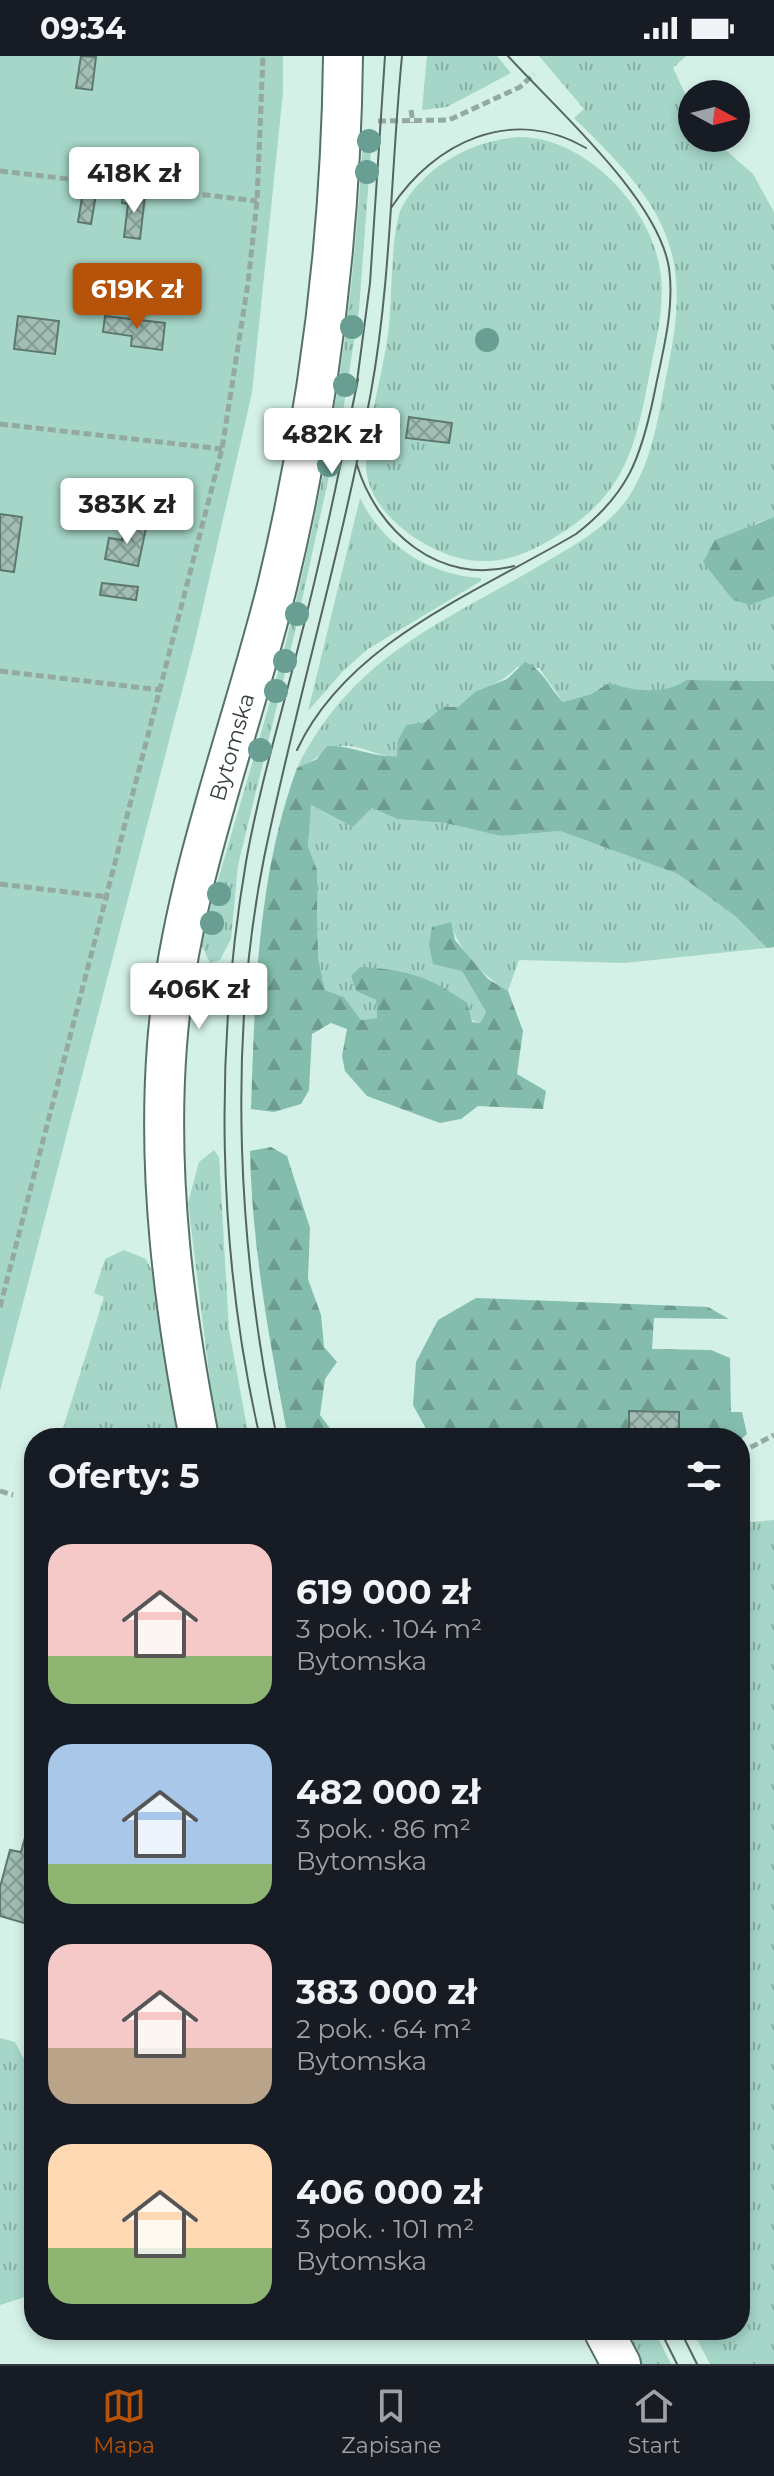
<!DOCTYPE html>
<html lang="pl">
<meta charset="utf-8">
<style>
body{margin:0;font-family:Montserrat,sans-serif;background:#20242c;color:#f1f3f6;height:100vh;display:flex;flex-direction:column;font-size:30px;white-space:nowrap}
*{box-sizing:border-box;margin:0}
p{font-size:26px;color:#9ea1a6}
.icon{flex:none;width:44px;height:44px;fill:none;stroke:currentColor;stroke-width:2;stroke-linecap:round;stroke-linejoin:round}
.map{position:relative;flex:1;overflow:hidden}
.sheet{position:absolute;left:24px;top:1372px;width:726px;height:912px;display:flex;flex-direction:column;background:#171b24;border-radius:32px;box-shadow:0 4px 12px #0003}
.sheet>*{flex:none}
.needle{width:52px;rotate:97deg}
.buttons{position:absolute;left:678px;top:24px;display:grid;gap:16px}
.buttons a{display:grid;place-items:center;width:72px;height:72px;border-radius:50%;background:#171b24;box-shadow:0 4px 12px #0003;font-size:40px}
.price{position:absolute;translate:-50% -68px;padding:0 18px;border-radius:8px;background:#fff;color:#222;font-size:26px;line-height:52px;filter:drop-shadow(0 2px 4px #0008)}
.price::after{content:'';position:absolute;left:50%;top:48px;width:24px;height:18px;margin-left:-12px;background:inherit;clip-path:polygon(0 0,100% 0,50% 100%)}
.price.selected{background:#b45309;color:#fff}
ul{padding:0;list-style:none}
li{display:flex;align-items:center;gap:24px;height:200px;padding:0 24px}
li span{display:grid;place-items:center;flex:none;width:224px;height:160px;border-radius:24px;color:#555}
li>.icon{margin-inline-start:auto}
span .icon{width:96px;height:96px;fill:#fffc;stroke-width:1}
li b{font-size:34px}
h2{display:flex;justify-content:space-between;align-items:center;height:96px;padding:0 24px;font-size:34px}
.status{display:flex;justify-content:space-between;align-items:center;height:56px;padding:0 40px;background:#171b24;direction:ltr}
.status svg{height:22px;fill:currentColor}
.dock{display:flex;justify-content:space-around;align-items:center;height:112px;border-top:2px solid #363941;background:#171b24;font-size:22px;color:#9ea1a6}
.dock a{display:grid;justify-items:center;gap:4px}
.dock .selected{color:#b45309}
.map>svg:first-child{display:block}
</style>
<div class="status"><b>09:34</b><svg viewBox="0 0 49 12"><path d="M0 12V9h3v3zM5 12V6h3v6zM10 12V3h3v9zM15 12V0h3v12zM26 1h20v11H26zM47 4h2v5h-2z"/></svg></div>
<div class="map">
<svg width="774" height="2308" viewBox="0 0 774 2308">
<defs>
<pattern id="grass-tufts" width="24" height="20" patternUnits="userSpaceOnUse" patternTransform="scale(2)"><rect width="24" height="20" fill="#a5d6c8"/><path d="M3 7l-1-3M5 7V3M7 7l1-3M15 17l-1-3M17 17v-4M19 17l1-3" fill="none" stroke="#87afa4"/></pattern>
<pattern id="forest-firs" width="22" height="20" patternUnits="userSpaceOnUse" patternTransform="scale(2)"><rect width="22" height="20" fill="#84bdad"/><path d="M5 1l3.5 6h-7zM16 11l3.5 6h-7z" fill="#6d9b8e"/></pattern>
<pattern id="building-cross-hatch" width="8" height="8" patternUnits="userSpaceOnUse" patternTransform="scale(2)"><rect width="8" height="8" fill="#a1bdb4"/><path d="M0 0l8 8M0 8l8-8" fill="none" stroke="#849b94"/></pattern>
</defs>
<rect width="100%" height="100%" fill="#d4f1e8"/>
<g fill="url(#grass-tufts)">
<polygon points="427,0 497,0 511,17 447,51 422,54"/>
<path d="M539,0h147l-13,12 19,40v30h20l41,36 21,38v305l-20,7 -3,81 23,-9v85l-86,-1c-25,15 -53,11 -79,3l-18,11 -28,8 -24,-34 -22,-1c-17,19 -42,22 -59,40h-16l-17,15 -19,3 -8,15v16c-19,2 -31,-9 -50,-10 -22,-1 -32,16 -51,22 55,-111 141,-143 242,-202 34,-20 73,-40 94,-76 22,-38 27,-85 36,-128 25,-119 -12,-163 -95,-244l10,-9z"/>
<path d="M363,80h9l-13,174 -16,101 -47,217 -58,237 -7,74 -11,21 -10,3 -8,-17 4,-22c28,-105 63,-209 88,-315 38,-155 61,-314 69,-473z"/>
<path d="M523,81c63,3 124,66 136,127 7,34 -1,69 -8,102 -15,78 -23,128 -96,171 -23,14 -46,25 -74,24 -45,0 -116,-46 -115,-97 2,-46 18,-92 23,-138 3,-26 2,-100 13,-119 23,-42 74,-69 121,-70z"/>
<path d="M360,442c23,47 68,77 121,80v3l-113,68 -25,22 -35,40z"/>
<path d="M310,749l43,22 19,-19 25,11 48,4 56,13 59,-5 118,43 57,42 32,32 -142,15 -106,-3 -11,31c-24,-14 -50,-41 -57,-68l11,48 24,41 -6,11 -129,-47 5,15 20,9 1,18 -16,2 -17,-23 -19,-7 -7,-32v-56l-10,-55z"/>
<polygon points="214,1094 219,1101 229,1274 249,1382 217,1382 188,1147 199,1106"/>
<polygon points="124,1194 146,1203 152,1215 178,1382 60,1382 104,1241 94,1237 105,1203"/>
<polygon points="774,1464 774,2308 710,2308 692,2274 740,2274 740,1467"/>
<polygon points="0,1982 15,1986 34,2022 34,2238 0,2249"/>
<polygon points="622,2274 654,2274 671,2308 639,2308"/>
</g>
<g fill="url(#forest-firs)">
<polygon points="774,461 774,540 751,549 733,544 703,506 715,484"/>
<path d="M525,606c19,8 24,26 38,40l28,-8 18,-11c26,8 54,12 78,-3l87,1v266l-7,1 -32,-32 -57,-42 -118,-43 -59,5 -56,-13 -48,-4 -25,-11 -19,19 -42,-22 -3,42 9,23 1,88 7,32 19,7 17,23 16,-2 -1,-18 -20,-9 -5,-15 9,-9c48,3 68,9 107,36l5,19 8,1 6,-11 -24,-41 -29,-7 -4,-19 3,-18 19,-5 4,18 33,39 20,12 15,40 -6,43 29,17 -3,18 -65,-3 -17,13 -21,4 -73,-27 -22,-25 -3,-15 5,-27 -16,-6 -19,11 -3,56 -8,14 -27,8 -23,-3c4,-115 6,-232 46,-341l20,-9 10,-13c25,-1 47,12 70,10l1,-16 8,-15 19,-3 17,-15h16l17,-15 32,-13z"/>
<path d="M271,1091l16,9 23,72 -2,51 13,36 3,32 13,15 -12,17 -5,36 17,23h-49c-18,-95 -36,-189 -38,-287z"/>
<polygon points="476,1242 708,1251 729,1263 654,1262 652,1293 711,1294 730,1302 731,1356 742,1356 747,1378 740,1384 679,1382 679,1356 630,1355 629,1382 431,1382 413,1349 416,1306 438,1264"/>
</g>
<polygon fill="#a5d6c8" points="0,0 283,0 283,36 252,337 195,585 0,1335"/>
<g fill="url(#building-cross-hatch)" stroke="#5d7870" stroke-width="2">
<polygon points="81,0 96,1 92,34 76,32"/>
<polygon points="83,136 96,138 91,168 78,166"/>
<polygon points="123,138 145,140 140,183 124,181 128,148 122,147"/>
<polygon points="18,260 59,265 55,298 14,293"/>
<polygon points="105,260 165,267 162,294 131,290 132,280 103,276"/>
<polygon points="409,361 452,367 449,387 406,382"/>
<polygon points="0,458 22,461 14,516 0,514"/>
<polygon points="125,468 146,472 138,510 105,503 109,482 122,484"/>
<polygon points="102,527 138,531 136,544 100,539"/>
<polygon points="629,1355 679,1356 679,1382 629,1382"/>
<polygon points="34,1749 34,1870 0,1860 0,1831 10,1794 21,1796"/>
</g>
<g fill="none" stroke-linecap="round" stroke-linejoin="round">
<defs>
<g id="minor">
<path d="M199,1382c-25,-129 -42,-261 -32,-393 12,-157 72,-306 110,-458 42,-174 64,-352 66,-531"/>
<polyline points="603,2274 621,2308"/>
</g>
</defs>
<use href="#minor" stroke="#57716a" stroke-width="42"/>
<g stroke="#93a9a2" stroke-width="5" stroke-dasharray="8 4" stroke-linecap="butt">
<polyline points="411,54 413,67"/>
<polyline points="378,65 449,64 520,31 534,18"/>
<polyline points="0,115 257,145"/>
<polyline points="0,368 222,393"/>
<polyline points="0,615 161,634"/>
<polyline points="0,828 109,841"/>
<polyline points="0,1251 222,393 248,227 257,145 263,0"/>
<polyline points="740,1397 774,1379"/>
<polyline points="0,1435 13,1439"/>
</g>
<use href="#minor" stroke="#fff" stroke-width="38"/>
<g stroke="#556560" stroke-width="2">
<path d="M391,152c43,-66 121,-103 195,-60"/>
<polyline points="356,333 370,227 385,0"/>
<path d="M357,409c20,66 82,121 157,101"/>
<path d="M297,694c50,-108 181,-158 279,-216 52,-40 65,-76 78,-139 8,-41 21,-85 15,-127 -11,-70 -113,-159 -161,-212"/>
<path d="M260,1382c-43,-186 -46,-388 -14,-576 13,-74 35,-146 53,-218 23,-88 41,-176 59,-265"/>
<path d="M277,1382c-39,-186 -50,-393 -13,-580 32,-156 78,-309 107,-466 20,-111 20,-224 31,-336"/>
<polyline points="660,2274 677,2308"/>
<polyline points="680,2274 697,2308"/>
</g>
</g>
<g fill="#689f92">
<circle cx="369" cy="85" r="12"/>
<circle cx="367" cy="116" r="12"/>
<circle cx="352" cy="271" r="12"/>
<circle cx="487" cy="284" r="12"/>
<circle cx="345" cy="329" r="12"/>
<circle cx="334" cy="384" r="12"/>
<circle cx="329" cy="409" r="12"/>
<circle cx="297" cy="558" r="12"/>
<circle cx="285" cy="605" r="12"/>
<circle cx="276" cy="635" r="12"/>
<circle cx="260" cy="694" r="12"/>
<circle cx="219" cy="838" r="12"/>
<circle cx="212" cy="867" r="12"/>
</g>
<g text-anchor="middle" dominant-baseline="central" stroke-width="6" stroke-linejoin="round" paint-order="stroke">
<g font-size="22" fill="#333f3b" stroke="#fff">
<text transform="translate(232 691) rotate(-74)">Bytomska</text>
</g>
</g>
</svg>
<div class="buttons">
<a><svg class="needle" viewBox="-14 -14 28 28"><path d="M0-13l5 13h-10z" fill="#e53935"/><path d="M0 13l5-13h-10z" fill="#9ea1a6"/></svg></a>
</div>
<b class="price" style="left:134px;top:159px">418K zł</b>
<b class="price selected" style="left:137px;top:275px">619K zł</b>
<b class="price" style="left:332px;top:420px">482K zł</b>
<b class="price" style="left:127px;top:490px">383K zł</b>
<b class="price" style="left:199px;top:975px">406K zł</b>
<section class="sheet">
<h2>Oferty: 5<svg class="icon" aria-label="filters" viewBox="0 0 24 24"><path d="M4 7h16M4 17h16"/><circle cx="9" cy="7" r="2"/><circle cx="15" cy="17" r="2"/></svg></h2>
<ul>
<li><span style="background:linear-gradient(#f6c9c9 70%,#8fb573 0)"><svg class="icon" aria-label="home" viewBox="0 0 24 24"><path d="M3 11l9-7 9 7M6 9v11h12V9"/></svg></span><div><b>619 000 zł</b><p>3 pok. · 104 m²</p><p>Bytomska</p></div></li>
<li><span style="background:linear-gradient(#a9c7e8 75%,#8fb573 0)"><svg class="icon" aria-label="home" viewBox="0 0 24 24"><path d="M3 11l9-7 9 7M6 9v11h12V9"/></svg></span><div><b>482 000 zł</b><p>3 pok. · 86 m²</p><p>Bytomska</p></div></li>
<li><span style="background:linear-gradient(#f6c9c9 65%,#b9a48a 0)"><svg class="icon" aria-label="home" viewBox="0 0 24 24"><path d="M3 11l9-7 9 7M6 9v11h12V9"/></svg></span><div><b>383 000 zł</b><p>2 pok. · 64 m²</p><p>Bytomska</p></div></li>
<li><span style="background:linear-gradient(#ffd9b3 65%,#8fb573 0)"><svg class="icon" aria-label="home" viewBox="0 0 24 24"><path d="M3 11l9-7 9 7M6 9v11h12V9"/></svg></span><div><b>406 000 zł</b><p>3 pok. · 101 m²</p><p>Bytomska</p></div></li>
</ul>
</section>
</div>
<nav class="dock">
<a class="selected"><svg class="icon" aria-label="map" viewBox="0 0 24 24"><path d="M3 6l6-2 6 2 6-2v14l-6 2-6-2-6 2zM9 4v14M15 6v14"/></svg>Mapa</a>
<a><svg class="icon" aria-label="saved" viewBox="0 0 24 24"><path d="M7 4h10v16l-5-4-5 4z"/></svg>Zapisane</a>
<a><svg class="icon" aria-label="home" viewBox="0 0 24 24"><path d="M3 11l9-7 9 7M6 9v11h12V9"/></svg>Start</a>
</nav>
